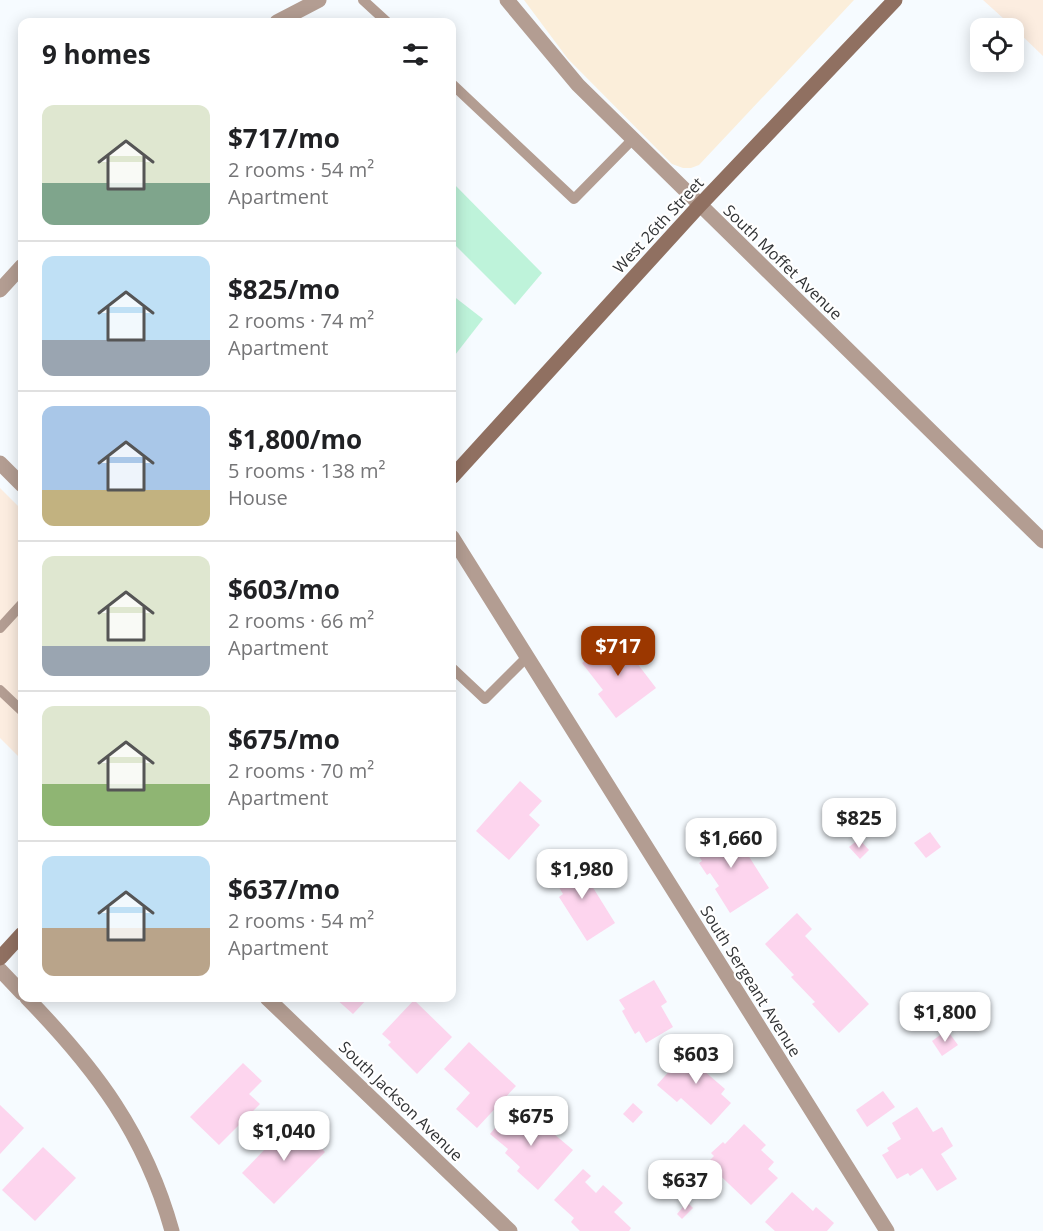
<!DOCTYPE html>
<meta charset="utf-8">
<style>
body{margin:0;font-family:"Open Sans",sans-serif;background:#f6f6f6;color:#202124;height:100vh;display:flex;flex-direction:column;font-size:22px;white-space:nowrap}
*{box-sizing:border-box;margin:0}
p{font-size:20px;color:#757577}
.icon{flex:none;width:33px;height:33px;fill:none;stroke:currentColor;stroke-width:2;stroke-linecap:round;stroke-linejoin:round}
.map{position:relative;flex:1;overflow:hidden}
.drawer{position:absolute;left:18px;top:18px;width:438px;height:984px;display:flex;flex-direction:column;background:#fff;border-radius:12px;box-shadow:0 3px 15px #0003}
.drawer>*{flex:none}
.controls{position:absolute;left:970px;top:18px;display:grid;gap:12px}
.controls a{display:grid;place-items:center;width:54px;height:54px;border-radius:12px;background:#fff;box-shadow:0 3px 15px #0003;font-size:30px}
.price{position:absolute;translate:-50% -51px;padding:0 14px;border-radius:12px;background:#fff;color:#222;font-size:20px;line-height:39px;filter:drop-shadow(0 2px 3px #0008)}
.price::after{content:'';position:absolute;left:50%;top:36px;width:18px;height:14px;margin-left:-9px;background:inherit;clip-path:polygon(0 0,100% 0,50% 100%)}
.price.active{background:#9b3700;color:#fff}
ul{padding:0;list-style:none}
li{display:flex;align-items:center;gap:18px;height:150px;padding:0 24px}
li+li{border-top:2px solid #e0e0e0}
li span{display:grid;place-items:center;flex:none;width:168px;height:120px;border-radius:12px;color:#555}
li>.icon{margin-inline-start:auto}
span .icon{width:72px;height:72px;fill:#fffc;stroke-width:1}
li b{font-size:26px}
h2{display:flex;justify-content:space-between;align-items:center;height:72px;padding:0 24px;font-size:26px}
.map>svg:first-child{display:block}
</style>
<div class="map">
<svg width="1043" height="1231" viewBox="0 0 1043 1231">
<rect width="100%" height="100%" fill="#f6fbff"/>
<g fill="#fcede0">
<polygon points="983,0 1043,0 1043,56 1014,28"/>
<polygon points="0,488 22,510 22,760 0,738"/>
</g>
<polygon fill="#fbeeda" points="524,0 854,0 699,165 691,168 683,168 672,164 568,59"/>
<g fill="#bef3da">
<polygon points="452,182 542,273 515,305 452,242"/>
<polygon points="452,295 483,319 455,355 452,353"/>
</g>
<g fill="#fdd5ee">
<polygon points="617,637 656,688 616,718 598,694 603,690 582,663"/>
<polygon points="520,781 542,801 529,815 540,825 509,860 476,831"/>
<polygon points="729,825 769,888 730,913 715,889 719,886 710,873 707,875 699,863 702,861 694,848"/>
<polygon points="930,832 941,847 926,858 914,843"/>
<polygon points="859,839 869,850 860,859 849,847"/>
<polygon points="574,857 615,923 587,941 559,897 563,894 550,872"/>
<polygon points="797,913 812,929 805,936 869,1004 839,1033 812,1004 815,1002 791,977 794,975 765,944"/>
<polygon points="654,980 667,1002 661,1006 673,1027 646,1043 639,1031 635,1034 622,1011 625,1009 619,1000"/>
<polygon points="335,998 368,998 353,1014"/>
<polygon points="414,1000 452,1037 417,1074 388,1045 391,1042 382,1034"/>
<polygon points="947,1030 958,1045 942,1056 932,1041"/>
<polygon points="469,1042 516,1086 477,1128 456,1109 470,1093 444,1069"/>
<polygon points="694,1043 713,1060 703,1070 725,1089 721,1094 731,1103 711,1125 681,1098 677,1102 657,1085"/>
<polygon points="243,1063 262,1081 249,1094 260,1104 219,1145 190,1117"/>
<polygon points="883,1091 895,1107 867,1127 856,1110"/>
<polygon points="633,1103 643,1112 633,1123 623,1114"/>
<polygon points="0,1105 24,1128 0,1154"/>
<polygon points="513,1106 532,1122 535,1118 573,1150 538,1190 517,1171 520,1167 505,1153 508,1149 490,1134"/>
<polygon points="917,1107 933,1132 942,1127 953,1146 941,1154 957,1179 937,1191 922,1168 910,1176 908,1173 897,1179 882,1155 889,1151 887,1148 901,1139 892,1123"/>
<polygon points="293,1120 325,1152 274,1204 242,1173"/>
<polygon points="744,1124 766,1145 761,1150 774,1162 768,1169 778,1178 751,1205 707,1163 714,1156 711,1153 723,1142 725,1144"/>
<polygon points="43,1147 76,1178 35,1221 2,1190"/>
<polygon points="697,1160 705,1168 694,1179 686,1171"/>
<polygon points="583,1169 591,1176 585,1182 596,1193 603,1185 623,1203 614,1212 631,1228 629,1231 580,1231 571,1222 574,1218 554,1200"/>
<polygon points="792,1192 813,1211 816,1207 834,1223 827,1231 775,1231 765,1222"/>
<polygon points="687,1202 693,1208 682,1219 677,1214"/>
</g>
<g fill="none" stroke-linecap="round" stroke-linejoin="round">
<g stroke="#b39d92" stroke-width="10">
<polyline points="363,0 387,22"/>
<polyline points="452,84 574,199 632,140"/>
<polyline points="0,628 22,604"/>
<polyline points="452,668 485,699 527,657"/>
<polyline points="0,690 22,711"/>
</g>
<g stroke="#b39d92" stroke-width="15">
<polyline points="507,0 578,85 1043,541"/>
<polyline points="277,22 319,0"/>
<polyline points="0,290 22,266"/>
<polyline points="0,463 22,485"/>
<polyline points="452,537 887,1231"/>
<polyline points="0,970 22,993"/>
<path d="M27,998c69,71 118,136 145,233"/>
<polyline points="267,998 510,1231"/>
</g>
<g stroke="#907061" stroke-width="15">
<polyline points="452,477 699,206 895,0"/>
<polyline points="0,958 22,934"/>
</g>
</g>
<g text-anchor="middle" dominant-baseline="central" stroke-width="4.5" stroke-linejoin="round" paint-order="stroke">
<g font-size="16" fill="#313335" stroke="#fff">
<text transform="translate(658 225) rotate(-47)">West 26th Street</text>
<text transform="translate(783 262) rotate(44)">South Moffet Avenue</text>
<text transform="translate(751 981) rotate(58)">South Sergeant Avenue</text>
<text transform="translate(401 1101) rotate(44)">South Jackson Avenue</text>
</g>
</g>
</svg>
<div class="controls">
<a><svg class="icon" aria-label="locate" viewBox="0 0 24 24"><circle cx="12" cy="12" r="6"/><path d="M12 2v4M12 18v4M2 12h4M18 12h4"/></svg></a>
</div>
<b class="price active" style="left:618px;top:677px">$717</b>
<b class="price" style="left:859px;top:849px">$825</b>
<b class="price" style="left:731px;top:869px">$1,660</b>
<b class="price" style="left:582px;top:900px">$1,980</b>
<b class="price" style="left:945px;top:1043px">$1,800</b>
<b class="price" style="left:696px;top:1085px">$603</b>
<b class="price" style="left:531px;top:1147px">$675</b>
<b class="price" style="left:284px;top:1162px">$1,040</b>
<b class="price" style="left:685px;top:1211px">$637</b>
<section class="drawer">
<h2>9 homes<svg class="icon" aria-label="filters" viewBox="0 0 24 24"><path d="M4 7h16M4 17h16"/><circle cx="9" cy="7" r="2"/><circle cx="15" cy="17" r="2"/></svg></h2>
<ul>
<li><span style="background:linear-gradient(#dfe7d0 65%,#7fa58c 0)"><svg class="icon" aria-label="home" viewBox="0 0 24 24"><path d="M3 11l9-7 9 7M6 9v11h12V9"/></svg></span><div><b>$717/mo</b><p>2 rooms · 54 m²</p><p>Apartment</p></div></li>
<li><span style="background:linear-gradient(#bfe0f5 70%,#9aa5b1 0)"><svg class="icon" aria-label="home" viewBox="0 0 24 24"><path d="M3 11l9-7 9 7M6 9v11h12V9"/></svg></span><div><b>$825/mo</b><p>2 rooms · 74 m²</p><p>Apartment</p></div></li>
<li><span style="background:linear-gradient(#a9c7e8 70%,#c2b280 0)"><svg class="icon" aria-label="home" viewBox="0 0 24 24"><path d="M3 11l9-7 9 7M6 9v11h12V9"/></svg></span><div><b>$1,800/mo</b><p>5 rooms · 138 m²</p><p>House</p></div></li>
<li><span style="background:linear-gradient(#dfe7d0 75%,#9aa5b1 0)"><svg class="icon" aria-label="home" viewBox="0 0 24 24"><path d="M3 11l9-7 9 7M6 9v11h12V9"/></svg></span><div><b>$603/mo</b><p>2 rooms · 66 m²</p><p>Apartment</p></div></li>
<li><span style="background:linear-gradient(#dfe7d0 65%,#8fb573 0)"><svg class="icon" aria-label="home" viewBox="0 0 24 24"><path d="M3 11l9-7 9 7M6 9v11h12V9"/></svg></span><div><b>$675/mo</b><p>2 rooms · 70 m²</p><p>Apartment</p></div></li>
<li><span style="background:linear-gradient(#bfe0f5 60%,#b9a48a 0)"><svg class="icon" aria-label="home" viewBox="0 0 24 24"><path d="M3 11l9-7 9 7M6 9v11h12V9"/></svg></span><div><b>$637/mo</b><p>2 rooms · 54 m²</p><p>Apartment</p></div></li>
</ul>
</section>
</div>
